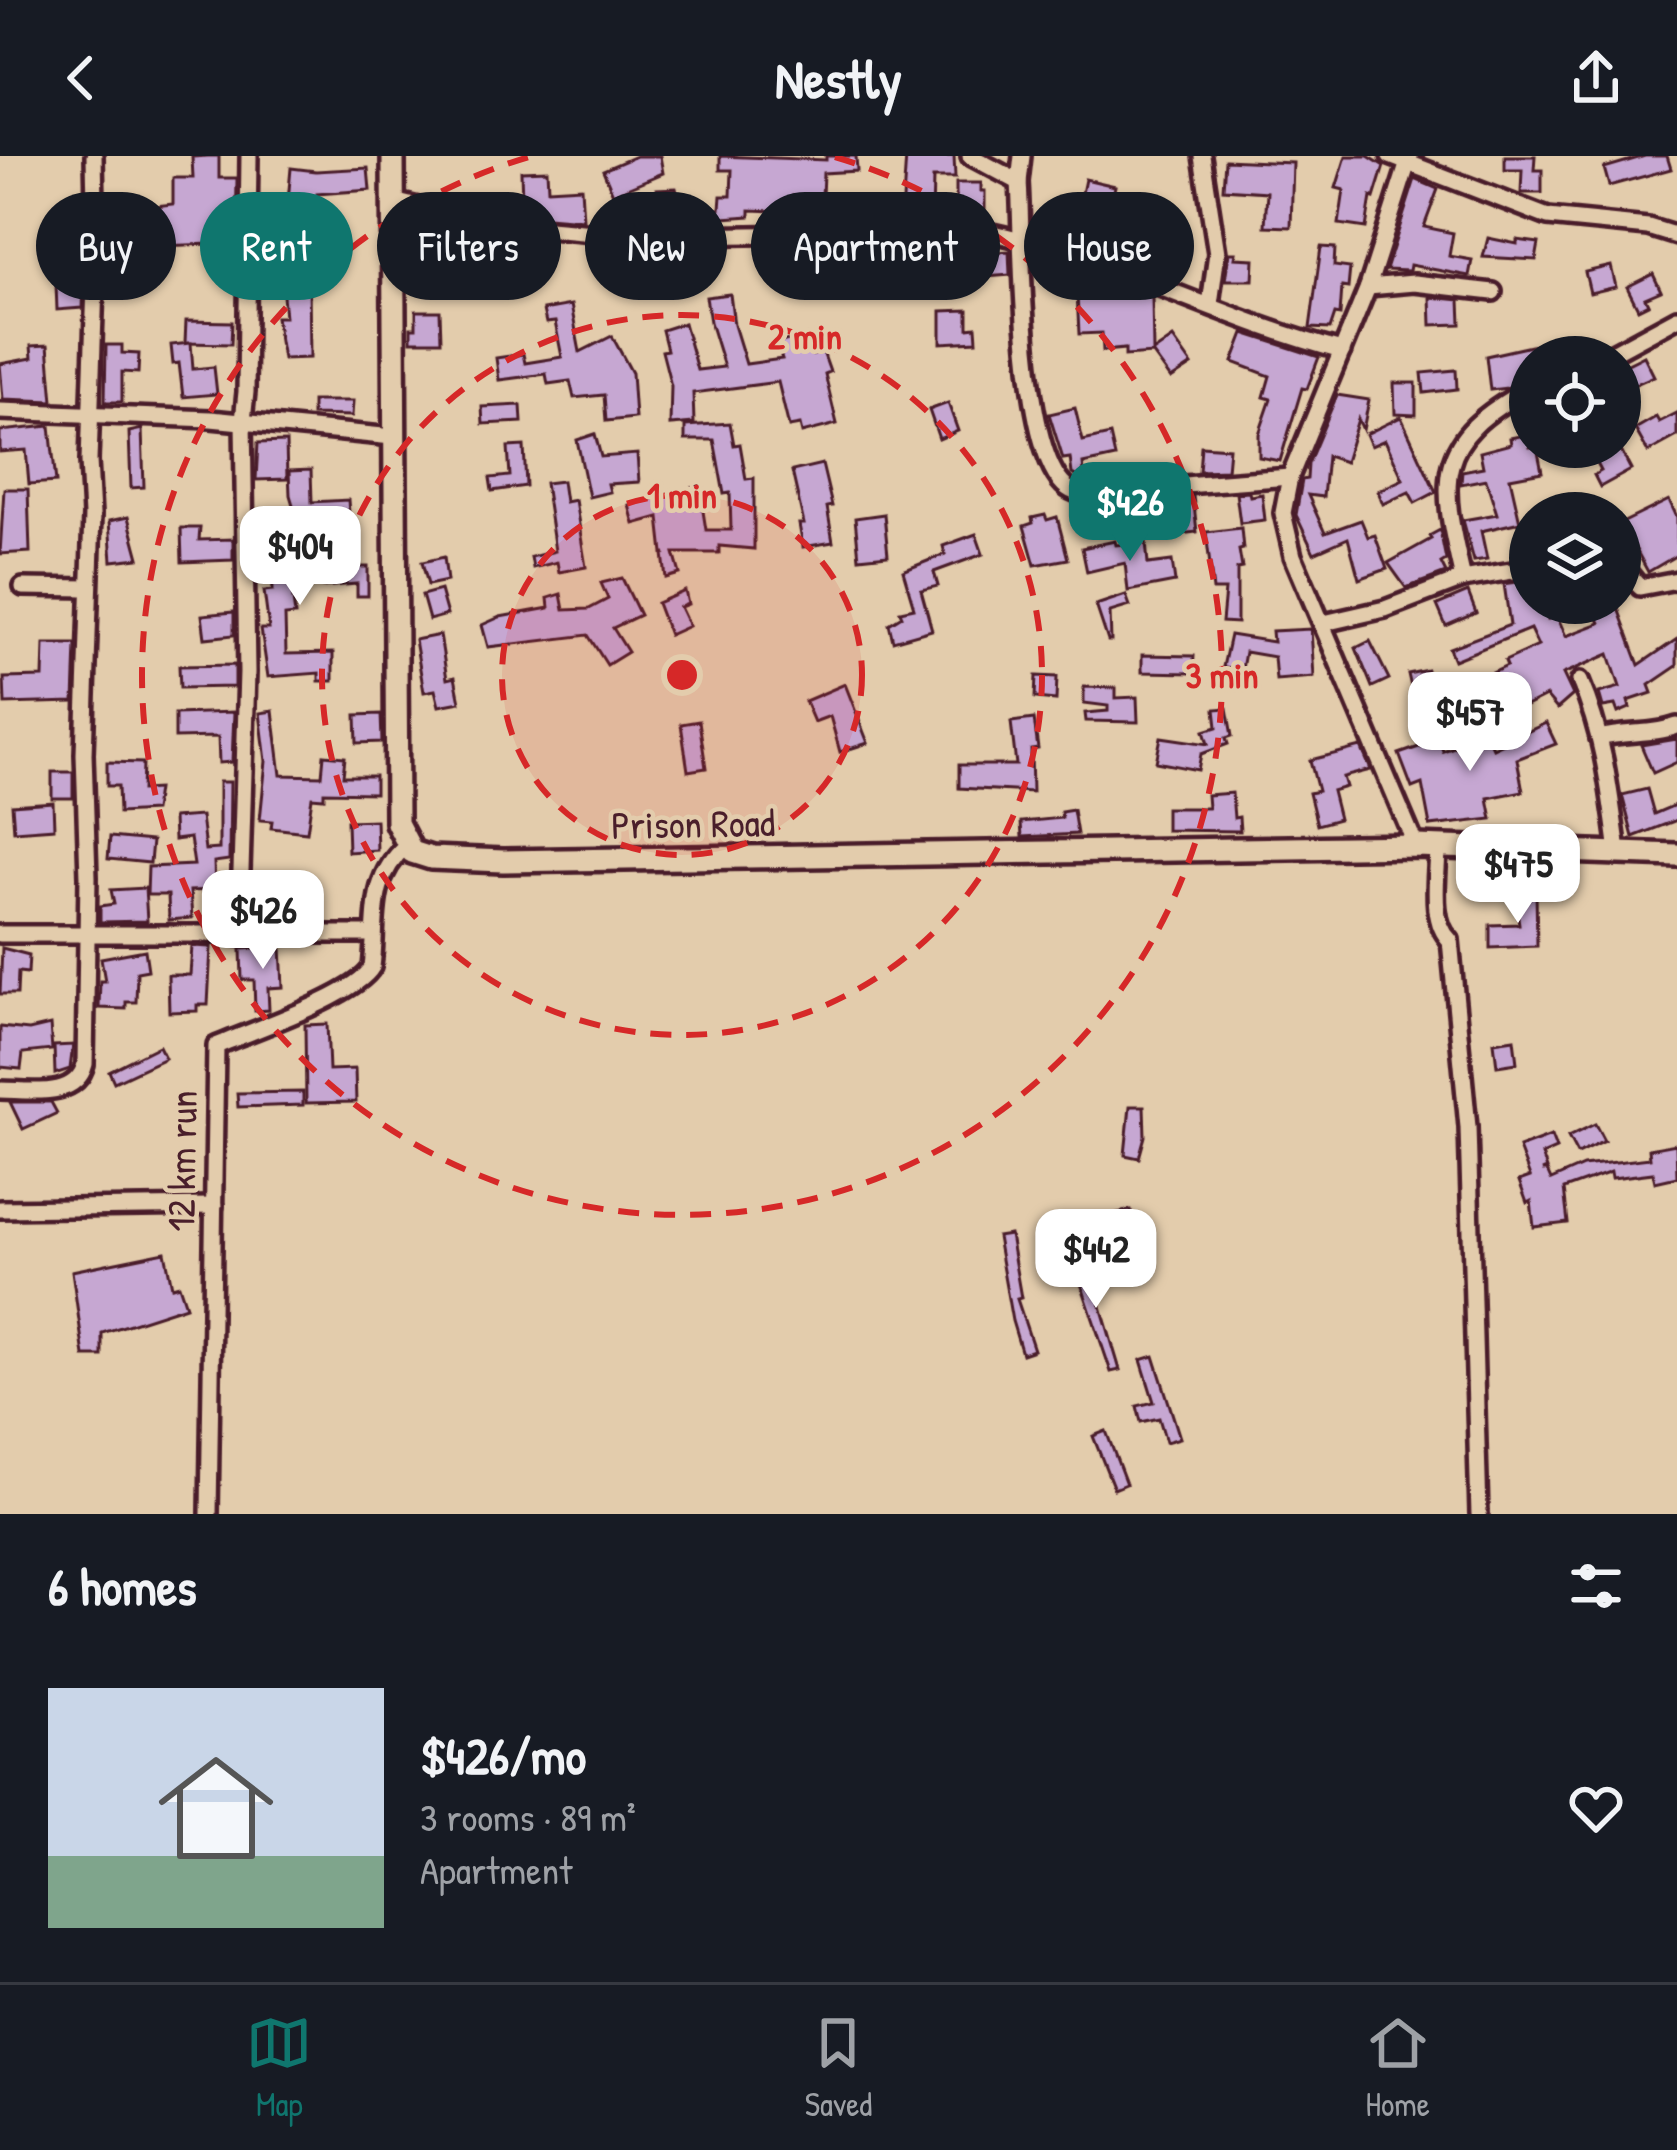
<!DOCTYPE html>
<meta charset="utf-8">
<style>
body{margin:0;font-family:"Patrick Hand",sans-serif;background:#242831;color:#f1f3f6;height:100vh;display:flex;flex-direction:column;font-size:45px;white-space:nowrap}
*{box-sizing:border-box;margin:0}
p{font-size:39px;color:#9ea1a6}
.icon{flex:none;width:66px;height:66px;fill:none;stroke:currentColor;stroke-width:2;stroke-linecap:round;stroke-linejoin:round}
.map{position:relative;height:1358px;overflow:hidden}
.sheet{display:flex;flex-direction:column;background:#171b24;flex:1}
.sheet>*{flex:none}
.banner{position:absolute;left:36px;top:36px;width:1605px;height:108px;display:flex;gap:24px}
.controls{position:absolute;left:1509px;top:180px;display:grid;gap:24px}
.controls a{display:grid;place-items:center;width:132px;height:132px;border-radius:50%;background:#171b24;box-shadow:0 3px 9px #0004;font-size:60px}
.price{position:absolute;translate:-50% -102px;padding:0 27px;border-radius:24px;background:#fff;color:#222;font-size:39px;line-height:78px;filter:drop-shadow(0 3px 6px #0008)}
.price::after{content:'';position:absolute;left:50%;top:72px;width:36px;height:27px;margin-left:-18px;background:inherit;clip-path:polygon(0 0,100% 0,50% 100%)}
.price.on{background:#0f766e;color:#fff}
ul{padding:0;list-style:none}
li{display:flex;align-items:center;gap:36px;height:300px;padding:0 48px}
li+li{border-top:3px solid #363941}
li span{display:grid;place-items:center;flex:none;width:336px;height:240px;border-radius:0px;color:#555}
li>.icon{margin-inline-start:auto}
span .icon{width:144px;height:144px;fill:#fffc;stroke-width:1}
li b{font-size:51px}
h2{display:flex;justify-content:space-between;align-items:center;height:144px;padding:0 48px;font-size:51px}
.chip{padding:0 42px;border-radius:54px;background:#171b24;box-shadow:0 3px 9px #0004;font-size:42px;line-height:108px}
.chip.on{background:#0f766e;color:#fff}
header{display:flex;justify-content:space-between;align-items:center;height:156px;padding:0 48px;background:#171b24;font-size:54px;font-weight:800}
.dock{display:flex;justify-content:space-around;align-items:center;height:168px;border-top:3px solid #363941;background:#171b24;font-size:33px;color:#9ea1a6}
.dock a{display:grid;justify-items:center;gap:6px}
.dock .on{color:#0f766e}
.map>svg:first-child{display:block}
</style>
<header><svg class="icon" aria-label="back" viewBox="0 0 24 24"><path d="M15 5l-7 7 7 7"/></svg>Nestly<svg class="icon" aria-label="share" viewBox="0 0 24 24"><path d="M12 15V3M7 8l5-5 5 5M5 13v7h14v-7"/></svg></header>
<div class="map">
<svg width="1677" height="1358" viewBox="0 0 1677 1358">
<rect width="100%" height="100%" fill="#e3ccac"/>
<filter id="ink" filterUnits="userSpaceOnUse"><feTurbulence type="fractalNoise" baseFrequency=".00833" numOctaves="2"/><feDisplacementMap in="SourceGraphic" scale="24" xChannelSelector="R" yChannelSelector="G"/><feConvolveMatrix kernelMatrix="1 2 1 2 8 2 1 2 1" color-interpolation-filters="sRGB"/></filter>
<g filter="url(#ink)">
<g fill="#c6a7d2" stroke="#4a1f2b" stroke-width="3">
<polygon points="208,0 219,0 219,22 237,22 236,87 136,91 135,71 148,71 146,51 173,48 173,22 193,22 192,1"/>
<polygon points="636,0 660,0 663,17 613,38 603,14"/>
<polygon points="720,0 826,4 826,0 856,0 857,15 823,17 822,41 793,40 794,66 781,66 780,55 750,54 750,60 652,67 650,51 658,50 657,33 676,32 681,52 720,53 721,40 731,40 732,14 720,14"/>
<polygon points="906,0 954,0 955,22 933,22 932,60 902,59"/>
<polygon points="1346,0 1368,0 1384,10 1374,42 1371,41 1366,72 1339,68 1344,34 1336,32"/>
<polygon points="1505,0 1535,0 1534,14 1542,14 1542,37 1521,37 1522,14 1505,14"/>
<polygon points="1645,0 1667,0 1671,13 1609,30 1604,12"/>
<polygon points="1225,4 1293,7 1291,71 1265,70 1267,36 1223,33"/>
<polygon points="291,12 316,15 368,12 370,34 317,38 316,68 286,67"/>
<polygon points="547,14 548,33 581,31 583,64 535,60 534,44 522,45 521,15"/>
<polygon points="1085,23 1115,30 1111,49 1081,42"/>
<polygon points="1415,23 1438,33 1424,71 1453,77 1449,100 1472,104 1469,120 1410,109 1409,115 1386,114"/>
<polygon points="956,27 981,27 981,35 985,35 985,60 956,60"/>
<polygon points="508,36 509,56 479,53 478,38"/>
<polygon points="1053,58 1096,73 1089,92 1045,78"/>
<polygon points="452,77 476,77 478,108 454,109"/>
<polygon points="1488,82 1517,88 1517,84 1539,87 1536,104 1483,101"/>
<polygon points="955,87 955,99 1009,95 1010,119 974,122 973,110 922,112 921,88"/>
<polygon points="898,89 899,100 847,102 847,90"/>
<polygon points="663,91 677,92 683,116 658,122 651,94"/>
<polygon points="1321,91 1335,92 1334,110 1350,112 1348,132 1342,131 1340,159 1335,158 1330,173 1310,172"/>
<polygon points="1229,97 1236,97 1235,102 1254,103 1253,124 1225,124"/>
<polygon points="55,102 84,102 82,152 57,154"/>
<polygon points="1611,110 1616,131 1590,137 1585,116"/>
<polygon points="1653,118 1661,135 1645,142 1648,148 1638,153 1627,131"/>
<polygon points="309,127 310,202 283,203 276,161 285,161 282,129"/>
<polygon points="1110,135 1152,141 1153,196 1173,182 1192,209 1171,223 1153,198 1125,200 1125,193 1103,195 1102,177 1079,178 1077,137"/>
<polygon points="730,138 734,169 746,208 782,203 777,187 808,179 813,199 823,196 830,216 825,218 837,268 802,277 800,269 789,271 778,226 693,237 694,267 670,269 671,230 662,195 667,194 662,174 684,167 697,214 724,211 710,166 706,141"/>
<polygon points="1430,141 1460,144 1461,168 1431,169"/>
<polygon points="571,149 580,196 612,180 632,217 635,262 606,265 604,239 574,242 570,225 548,228 546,218 499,224 496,202 523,198 525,207 562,201 555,166 546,167 543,154"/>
<polygon points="968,154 968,172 976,171 977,185 941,187 941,155"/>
<polygon points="416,155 440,155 441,185 411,185 411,172 416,172"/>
<polygon points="186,165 232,166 231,188 185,187"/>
<polygon points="1244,177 1319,201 1307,233 1302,232 1280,305 1259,301 1259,278 1271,243 1264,241 1270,220 1233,206"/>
<polygon points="191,187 193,213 214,211 217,238 183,241 179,207 173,208 171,189"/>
<polygon points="1544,187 1546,201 1530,201 1530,220 1516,221 1516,226 1507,232 1490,234 1486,200"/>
<polygon points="48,189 53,245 3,243 0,208 32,202 31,190"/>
<polygon points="106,189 122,189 122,197 139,198 138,217 122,216 122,246 105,246"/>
<polygon points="1644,200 1654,220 1629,231 1620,212"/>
<polygon points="1456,214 1457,233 1424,237 1422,217"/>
<polygon points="1394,227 1416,227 1416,259 1395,258"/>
<polygon points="1337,239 1369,244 1363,274 1358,263 1345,306 1327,300 1323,341 1308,339 1325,377 1361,364 1368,381 1375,379 1387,413 1359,423 1348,382 1314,397 1296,359 1302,324 1307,323 1308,308"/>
<polygon points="312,245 353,245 352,260 312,259"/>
<polygon points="948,247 958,275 939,283 929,254"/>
<polygon points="521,249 522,266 483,268 482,251"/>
<polygon points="1075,252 1083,285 1110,279 1115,301 1083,308 1085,324 1072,318 1070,302 1063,303 1049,258"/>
<polygon points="1677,257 1677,280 1648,296 1635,273 1656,261 1659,266"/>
<polygon points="1401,261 1436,336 1415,347 1409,336 1383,348 1378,335 1403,323 1385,284 1371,290 1366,278"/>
<polygon points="730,267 734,289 740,288 746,323 754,322 754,393 719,390 719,397 674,397 680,418 666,422 663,398 666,397 663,397 659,361 634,368 629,349 699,330 706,374 731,374 730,337 724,338 714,284 685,284 685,270"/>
<polygon points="50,270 56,326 29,328 26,294 0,296 0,275"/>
<polygon points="142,273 144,331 131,332 129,276"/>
<polygon points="595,278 601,301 637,298 639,326 608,328 610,336 589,341 577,284"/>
<polygon points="1530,278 1530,291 1537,291 1542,316 1510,322 1520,366 1481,375 1487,403 1474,405 1463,364 1497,358 1486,323 1461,328 1462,315 1483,311 1480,296 1511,288 1510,282"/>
<polygon points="286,286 287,323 256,324 258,287"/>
<polygon points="524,290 526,330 492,335 490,322 510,320 508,291"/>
<polygon points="1201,290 1229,292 1227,314 1199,315"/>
<polygon points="1588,291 1619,291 1631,314 1600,331 1594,319 1601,315"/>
<polygon points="822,308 832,350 827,351 833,386 803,391 799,368 804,368 792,315"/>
<polygon points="311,314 312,346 348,344 350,371 318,373 318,366 299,369 290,339 289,315"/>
<polygon points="562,325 565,346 575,344 586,411 559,416 557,406 533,412 531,401 555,395 545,327"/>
<polygon points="4,333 28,333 30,396 0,398"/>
<polygon points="1249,336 1250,340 1262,338 1265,364 1240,367 1236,337"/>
<polygon points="1193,340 1197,376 1154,381 1150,344"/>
<polygon points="1669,344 1677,361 1677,399 1648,416 1634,390 1628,393 1620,368"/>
<polygon points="884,358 888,399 859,402 855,362"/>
<polygon points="1045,359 1047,364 1057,361 1068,403 1035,409 1024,370 1033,367 1032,362"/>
<polygon points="128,361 139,402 112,405 109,365"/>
<polygon points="181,372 200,372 199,384 233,383 233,404 182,406"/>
<polygon points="1241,372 1243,393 1239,394 1242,412 1237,413 1237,467 1222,466 1225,434 1213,434 1206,376"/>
<polygon points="287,373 287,405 308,404 309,409 349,405 349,411 368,411 368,440 357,440 357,428 322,431 321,425 291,427 295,459 285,460 286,498 333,497 333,525 319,525 319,517 268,521 261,473 269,473 264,435 273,434 270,374"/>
<polygon points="1440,374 1446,404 1441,407 1446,417 1406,432 1388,407 1431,383 1429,380"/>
<polygon points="976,378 983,398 934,416 938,430 921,434 932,474 893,485 889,468 902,460 900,455 914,452 903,415 945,398 943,390"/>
<polygon points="1115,385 1116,389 1146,386 1148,408 1172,405 1175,426 1128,435 1125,407 1087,416 1082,392"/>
<polygon points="444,401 447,425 428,429 422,406"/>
<polygon points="622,422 640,459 613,472 628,496 607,509 588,479 488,491 482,469 500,461 549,452 548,442 561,438 564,454 589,453 608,443 601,427"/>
<polygon points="1530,424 1530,447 1544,447 1548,463 1557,460 1566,480 1600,467 1591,447 1616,447 1639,509 1677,483 1677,510 1649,529 1652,537 1628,545 1630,552 1618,557 1615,549 1603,551 1599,537 1620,531 1609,498 1563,518 1573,539 1557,553 1546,540 1520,553 1510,531 1473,548 1462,525 1475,519 1477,524 1507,510 1505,505 1538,490 1530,473 1454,504 1449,492 1510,469 1504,428"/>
<polygon points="440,434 447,459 429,464 422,439"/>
<polygon points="685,435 688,448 680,451 689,470 669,479 657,447"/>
<polygon points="1468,436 1476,457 1446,470 1437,449"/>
<polygon points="1126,439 1130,450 1110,456 1111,485 1108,485 1096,449"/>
<polygon points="234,456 234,479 205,482 202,459"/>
<polygon points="1311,473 1314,521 1276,524 1274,501 1245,496 1242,513 1223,511 1230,479 1273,486 1272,475"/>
<polygon points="440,479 447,523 455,521 460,546 439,550 435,534 424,536 415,484"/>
<polygon points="1370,485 1389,523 1372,531 1356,492"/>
<polygon points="44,488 76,488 74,546 5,548 4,522 43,521"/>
<polygon points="1142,499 1194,500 1193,517 1142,516"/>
<polygon points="235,509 235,531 180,532 179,510"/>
<polygon points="1427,514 1433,544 1415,549 1408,518"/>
<polygon points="1036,520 1057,521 1056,544 1035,542"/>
<polygon points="845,528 868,587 840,596 830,560 814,566 805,545"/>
<polygon points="1084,531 1116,532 1116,542 1137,541 1138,566 1086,565 1085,557 1108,555 1108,550 1084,547"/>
<polygon points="1227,552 1232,580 1226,582 1228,588 1201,598 1198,614 1156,606 1161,581 1208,588 1204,575 1217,571 1215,553"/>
<polygon points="273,555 281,619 322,620 324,599 345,601 343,620 375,620 375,637 324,636 324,642 312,641 307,676 271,672 272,665 260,664 266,605 260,557"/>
<polygon points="234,556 232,606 219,607 218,581 175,582 175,558"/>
<polygon points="381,558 382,586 357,587 356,559"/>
<polygon points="1034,563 1038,593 1031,594 1032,636 959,632 959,609 1016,609 1011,566"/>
<polygon points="699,565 706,612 688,615 681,568"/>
<polygon points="1546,567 1556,588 1517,603 1523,635 1488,642 1492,663 1430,670 1422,628 1412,632 1399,598 1439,584 1443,595 1487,579 1493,592"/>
<polygon points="1677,583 1677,606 1653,617 1641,589"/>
<polygon points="1361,591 1371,614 1343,621 1346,631 1332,635 1339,663 1317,669 1309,637 1318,635 1310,604"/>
<polygon points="107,606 143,607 142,634 157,633 154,655 119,657 118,630 107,630"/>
<rect x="52" y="616" width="21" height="26"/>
<polygon points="219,626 230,626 229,704 214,706 215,734 190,735 192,762 169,764 168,739 147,739 148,711 194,709 190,682 174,684 173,662 201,660 205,694 219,693"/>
<polygon points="1647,633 1654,658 1677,648 1677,664 1633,681 1622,639"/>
<polygon points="1232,637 1234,662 1239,661 1240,675 1166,674 1166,652 1208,652 1207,639"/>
<polygon points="53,646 54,672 14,675 12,649"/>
<polygon points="1073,654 1077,678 1022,681 1021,666 1062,662 1061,656"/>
<polygon points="376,664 377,694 348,696 347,665"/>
<polygon points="110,681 152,685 150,707 108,703"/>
<polygon points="276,721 295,723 291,766 255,766 257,747 274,749"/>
<polygon points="145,732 147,765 100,766 100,750 114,748 111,734"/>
<polygon points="1536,736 1537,790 1490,792 1490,769 1519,768 1515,740"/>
<polygon points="192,790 211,791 208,849 197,849 197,855 169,856 168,819 190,819"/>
<polygon points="281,791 283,831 268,832 269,854 255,855 254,824 242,824 241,793"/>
<polygon points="2,792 29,799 28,817 18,816 17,838 0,838"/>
<polygon points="145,794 148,814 137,816 136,846 126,846 126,853 99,852 100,825 105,825 101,802"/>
<polygon points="327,868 329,914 355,913 356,946 306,947 305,869"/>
<polygon points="50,869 52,894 23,897 21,913 0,911 0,871 29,874"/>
<polygon points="1514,883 1517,907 1497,910 1494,886"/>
<polygon points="73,889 70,913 55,918 54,890"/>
<polygon points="159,890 165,902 114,926 109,915"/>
<polygon points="303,936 303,949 238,951 237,937"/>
<polygon points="10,946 51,946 57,957 23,973"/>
<polygon points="1130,950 1144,950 1145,980 1139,1002 1125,999"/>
<polygon points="1595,968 1604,985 1577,998 1568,981"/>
<polygon points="1551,980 1556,993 1542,999 1547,1013 1542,1015 1547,1015 1551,1024 1583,1010 1650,1002 1649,993 1676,988 1677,1021 1655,1026 1653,1017 1612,1022 1611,1016 1564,1033 1568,1067 1534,1071 1531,1045 1527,1047 1519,1025 1530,1021 1519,992"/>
<polygon points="1131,1054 1139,1090 1126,1094 1118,1057"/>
<polygon points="1010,1079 1021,1142 1017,1143 1034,1194 1022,1198 1012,1165 997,1081"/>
<polygon points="165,1096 172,1131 179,1129 186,1150 102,1177 102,1200 84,1200 72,1115"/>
<polygon points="1086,1100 1120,1214 1111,1216 1073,1104"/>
<polygon points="1154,1200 1180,1282 1166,1286 1159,1262 1141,1266 1137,1250 1154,1246 1141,1204"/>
<polygon points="1106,1275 1126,1328 1114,1333 1093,1280"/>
</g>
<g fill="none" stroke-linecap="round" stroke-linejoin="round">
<defs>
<g id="street">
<polyline points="970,0 1019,26"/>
<path d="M1022,0l-3,26c4,52 -1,303 60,311l211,-16"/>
<polyline points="1202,0 1217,97 1210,148"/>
<polyline points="1390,0 1548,61 1648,71 1677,80"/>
<polyline points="1410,0 1368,131 1290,321 1283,357 1293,400 1416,690"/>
<path d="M393,45l92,22 108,10 97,3 293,-5c124,25 237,88 359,120"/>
<polyline points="1368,131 1414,127 1493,136"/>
<polyline points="1605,201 1677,162"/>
<polyline points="0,255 211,263 393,281"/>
<polyline points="1620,407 1640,431 1677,424"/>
<path d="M1463,423c-23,-100 -32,-138 67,-191"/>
<polyline points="23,431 88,432"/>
<polyline points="1324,467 1385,453 1463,423 1530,412"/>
<path d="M1580,525c24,55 30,112 38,171"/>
<path d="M1599,582c26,-7 54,-3 78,-12"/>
<path d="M1438,691c0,27 -9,74 12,93l18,187 11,387"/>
<polyline points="0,778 373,778"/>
<polyline points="239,781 247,516 243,265 246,236 249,0"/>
<path d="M0,934c29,0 76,10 85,-26l3,-187 -4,-123 8,-239 -3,-54 7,-206 -2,-99"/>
<polyline points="0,1053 214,1050"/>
<path d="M209,1358l7,-468c34,-15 140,-50 156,-79 6,-47 -5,-86 34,-121"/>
</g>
<polyline id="secondary" points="393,0 397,667 412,696 431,702 503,705 1416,690 1677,699"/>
</defs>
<use href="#street" stroke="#4a1f2b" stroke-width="24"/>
<use href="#secondary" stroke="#4a1f2b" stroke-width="30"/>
<use href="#street" stroke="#e3ccac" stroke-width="15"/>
<use href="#secondary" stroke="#e3ccac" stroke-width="21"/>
</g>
</g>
<circle cx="682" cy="519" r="180" fill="#d62828" fill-opacity=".12"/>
<g fill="none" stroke="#d62828" stroke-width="6" stroke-dasharray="21 15">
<circle cx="682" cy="519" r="180"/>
<circle cx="682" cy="519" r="360"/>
<path d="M835 1A540 540 0 1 1 529 1"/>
</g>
<g text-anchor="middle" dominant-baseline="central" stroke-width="9" stroke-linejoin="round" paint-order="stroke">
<g font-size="39" fill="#4a1f2b" stroke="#e3ccac">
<text transform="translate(693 667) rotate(-1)">Prison Road</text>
<text transform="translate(181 1005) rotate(-89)">12 km run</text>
</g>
</g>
<circle cx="682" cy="519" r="18" fill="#d62828" stroke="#e3ccac" stroke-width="6"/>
<g font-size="36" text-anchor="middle" font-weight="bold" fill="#d62828" stroke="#e3ccac" stroke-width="9" stroke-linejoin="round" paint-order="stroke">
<text x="805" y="193">2 min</text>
<text x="682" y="352">1 min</text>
<text x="1222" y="532">3 min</text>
</g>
</svg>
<div class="controls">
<a><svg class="icon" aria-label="locate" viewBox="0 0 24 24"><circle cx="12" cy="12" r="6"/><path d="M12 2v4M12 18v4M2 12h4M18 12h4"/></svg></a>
<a><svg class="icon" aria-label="layers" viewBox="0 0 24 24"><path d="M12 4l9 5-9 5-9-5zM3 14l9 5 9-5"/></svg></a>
</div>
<b class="price on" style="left:1130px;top:408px">$426</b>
<b class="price" style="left:300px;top:452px">$404</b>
<b class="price" style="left:1470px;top:618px">$457</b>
<b class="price" style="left:1518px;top:770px">$475</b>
<b class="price" style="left:263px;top:816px">$426</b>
<b class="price" style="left:1096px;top:1155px">$442</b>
<div class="banner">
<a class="chip">Buy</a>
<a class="chip on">Rent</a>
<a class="chip">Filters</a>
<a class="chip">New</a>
<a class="chip">Apartment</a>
<a class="chip">House</a>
</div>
</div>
<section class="sheet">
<h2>6 homes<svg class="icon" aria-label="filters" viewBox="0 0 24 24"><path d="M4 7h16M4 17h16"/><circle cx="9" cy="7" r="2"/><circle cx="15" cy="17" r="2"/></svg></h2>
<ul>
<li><span style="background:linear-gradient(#c9d6e8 70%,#7fa58c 0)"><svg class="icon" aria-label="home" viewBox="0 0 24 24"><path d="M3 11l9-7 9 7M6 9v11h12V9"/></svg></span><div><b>$426/mo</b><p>3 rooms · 89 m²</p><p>Apartment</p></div><svg class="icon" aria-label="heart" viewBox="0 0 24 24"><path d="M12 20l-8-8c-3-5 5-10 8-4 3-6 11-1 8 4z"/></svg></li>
</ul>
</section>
<nav class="dock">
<a class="on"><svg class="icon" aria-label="map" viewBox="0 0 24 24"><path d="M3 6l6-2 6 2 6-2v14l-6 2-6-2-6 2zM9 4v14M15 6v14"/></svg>Map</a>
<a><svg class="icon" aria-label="saved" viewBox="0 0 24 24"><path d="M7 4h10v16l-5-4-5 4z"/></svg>Saved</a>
<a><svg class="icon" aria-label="home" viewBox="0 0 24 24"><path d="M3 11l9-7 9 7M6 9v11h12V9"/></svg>Home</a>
</nav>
